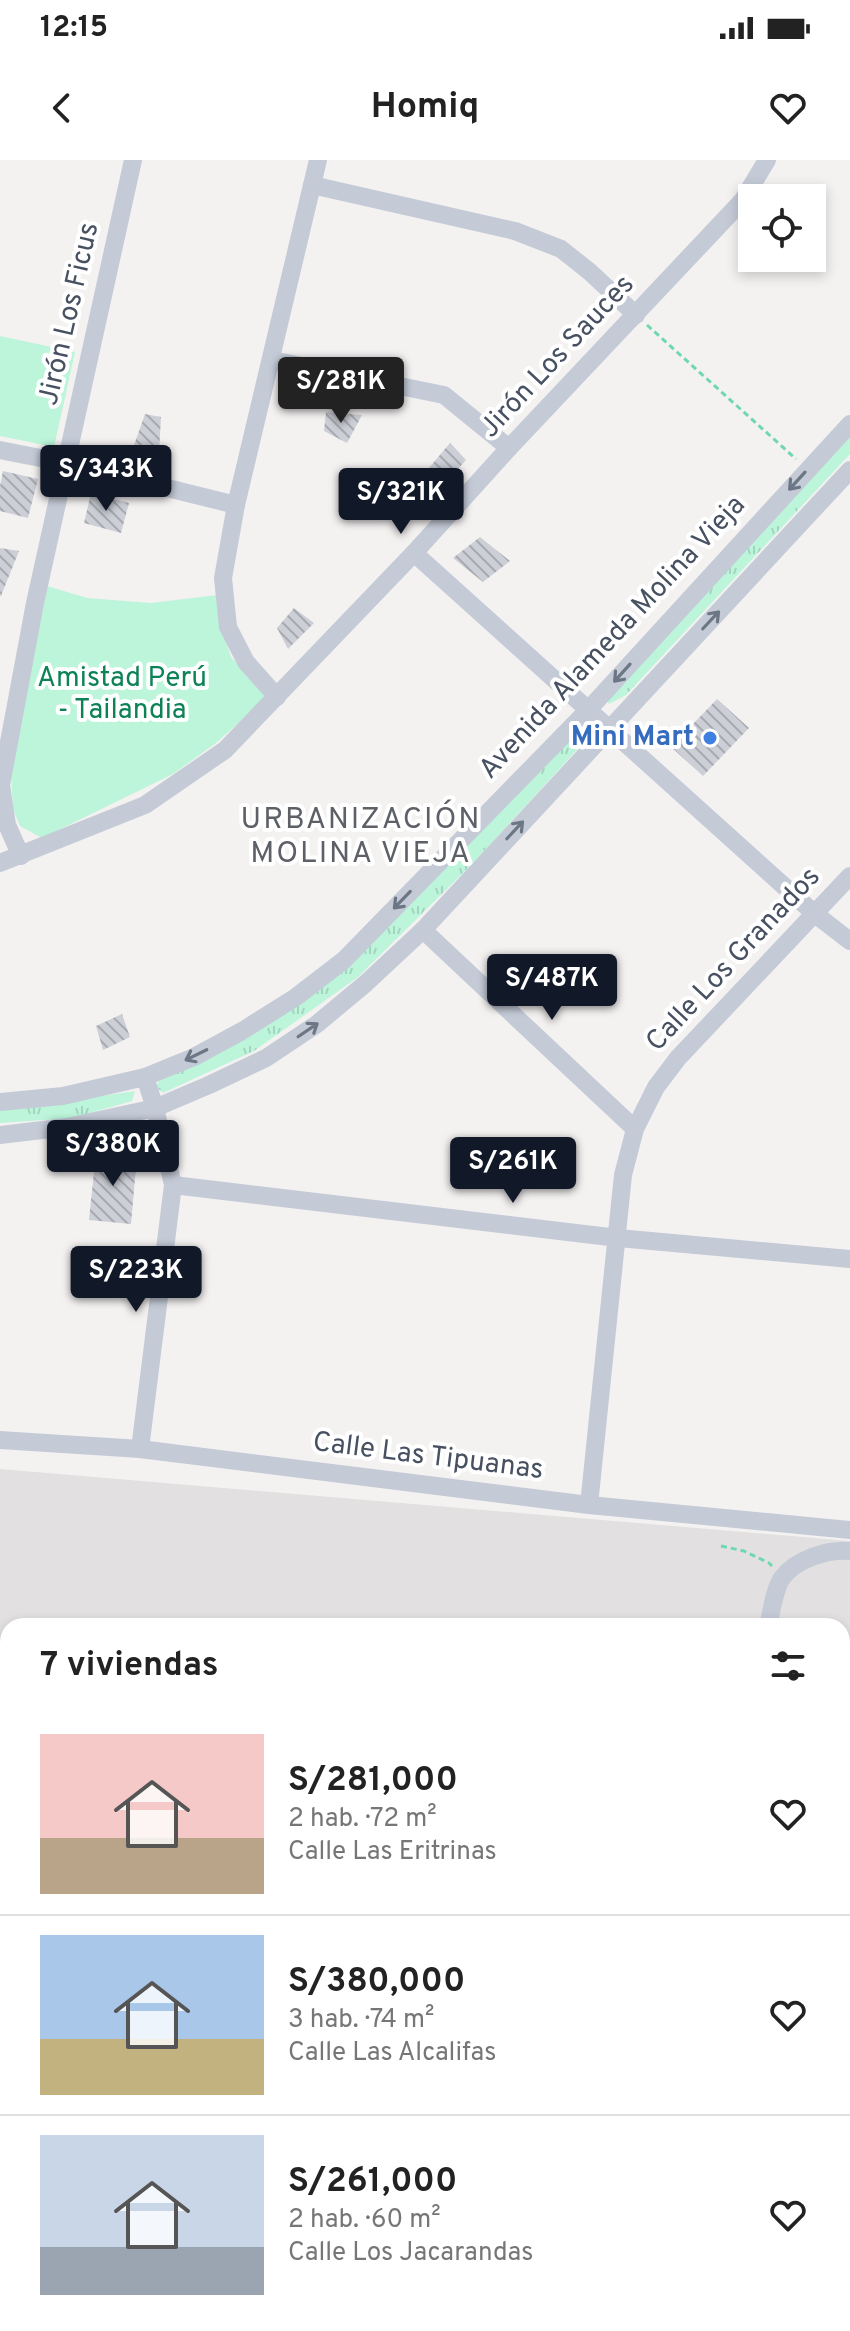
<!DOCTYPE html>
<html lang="es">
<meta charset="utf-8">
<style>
body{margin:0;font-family:Overpass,sans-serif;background:#f2f2f2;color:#222;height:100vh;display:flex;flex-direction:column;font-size:30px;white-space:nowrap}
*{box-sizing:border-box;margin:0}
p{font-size:26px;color:#767676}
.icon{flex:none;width:44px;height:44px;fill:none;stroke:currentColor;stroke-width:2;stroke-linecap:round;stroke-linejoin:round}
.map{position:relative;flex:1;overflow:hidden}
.panel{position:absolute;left:0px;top:1458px;width:850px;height:714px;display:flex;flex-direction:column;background:#fff;border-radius:24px 24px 0 0;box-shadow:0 4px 12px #0003}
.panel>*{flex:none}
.controls{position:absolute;left:738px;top:24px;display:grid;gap:16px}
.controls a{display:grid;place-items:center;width:88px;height:88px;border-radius:0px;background:#fff;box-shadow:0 4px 12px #0003;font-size:40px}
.price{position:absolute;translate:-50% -68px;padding:0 18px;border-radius:8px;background:#111827;color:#fff;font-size:26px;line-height:52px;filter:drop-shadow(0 2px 4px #0008)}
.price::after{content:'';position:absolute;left:50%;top:48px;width:24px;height:18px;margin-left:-12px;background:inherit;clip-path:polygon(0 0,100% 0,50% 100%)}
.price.active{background:#222;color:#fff}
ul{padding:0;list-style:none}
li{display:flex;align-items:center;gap:24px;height:200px;padding:0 40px}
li+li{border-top:2px solid #e0e0e0}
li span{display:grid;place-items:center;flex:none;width:224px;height:160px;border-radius:0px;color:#555}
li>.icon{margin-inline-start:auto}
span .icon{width:96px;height:96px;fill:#fffc;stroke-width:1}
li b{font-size:34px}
h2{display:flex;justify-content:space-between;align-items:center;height:96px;padding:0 40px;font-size:34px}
.status{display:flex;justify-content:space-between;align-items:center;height:56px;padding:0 40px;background:#fff;direction:ltr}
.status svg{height:22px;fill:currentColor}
header{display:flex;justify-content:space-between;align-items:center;height:104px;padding:0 40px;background:#fff;font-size:36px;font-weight:700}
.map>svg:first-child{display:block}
</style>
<div class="status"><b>12:15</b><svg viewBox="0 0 49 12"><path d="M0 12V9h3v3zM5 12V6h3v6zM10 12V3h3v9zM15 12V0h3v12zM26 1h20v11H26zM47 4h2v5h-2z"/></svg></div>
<header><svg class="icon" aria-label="back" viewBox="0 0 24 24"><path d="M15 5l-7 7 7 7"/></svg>Homiq<svg class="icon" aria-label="heart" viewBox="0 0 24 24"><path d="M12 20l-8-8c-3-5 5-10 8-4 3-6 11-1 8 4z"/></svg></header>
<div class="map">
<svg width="850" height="2171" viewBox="0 0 850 2171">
<defs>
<pattern id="grass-tufts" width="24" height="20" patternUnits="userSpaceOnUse" patternTransform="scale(2)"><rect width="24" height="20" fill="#bcf5da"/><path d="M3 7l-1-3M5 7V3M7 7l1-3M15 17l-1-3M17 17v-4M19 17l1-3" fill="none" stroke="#a3d4be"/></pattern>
<pattern id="building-back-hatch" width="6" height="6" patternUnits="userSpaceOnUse" patternTransform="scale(2)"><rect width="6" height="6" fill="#cdcfd7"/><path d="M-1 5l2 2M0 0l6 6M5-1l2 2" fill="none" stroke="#a8aab2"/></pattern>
</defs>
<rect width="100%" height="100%" fill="#f4f1f1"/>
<path fill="#e2e0e0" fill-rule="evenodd" d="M0,1309l850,72v790h-850zM8,1466h834v698h-834z"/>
<g fill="url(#grass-tufts)">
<polygon points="850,273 850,294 626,535 609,544 607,540"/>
<polygon points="586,561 591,567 584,582 473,703 358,817 254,891 163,933 156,927 159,921 252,875"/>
<polygon points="135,931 132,941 72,958 0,963 0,951"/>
</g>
<g fill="#bcf5da">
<polygon points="0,176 75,192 54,287 0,276"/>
<polygon points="47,426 87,438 151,443 217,435 219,461 231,497 267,537 216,583 173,614 42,678 20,666 13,649 11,614"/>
</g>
<g fill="url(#building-back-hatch)">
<polygon points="326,252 362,255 347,283 324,271"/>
<polygon points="145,254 161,257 159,292 133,288"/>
<polygon points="450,283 466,300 445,323 428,309"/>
<polygon points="3,311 38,319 28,358 0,351 0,326"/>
<polygon points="91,333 129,343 121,373 84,363"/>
<polygon points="480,377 510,401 483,422 453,398"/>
<polygon points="0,388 19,391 1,436 0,436"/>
<polygon points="294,448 314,463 288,489 277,468"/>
<polygon points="717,539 749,568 703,616 671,587"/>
<polygon points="122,854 130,877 103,890 96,866"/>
<polygon points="96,992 137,996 131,1064 89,1060"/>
</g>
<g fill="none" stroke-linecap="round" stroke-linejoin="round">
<g stroke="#6fd8b2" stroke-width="3" stroke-dasharray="6 4" stroke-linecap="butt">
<polyline points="647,165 796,299"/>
<polyline points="721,1386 744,1391 769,1403 772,1406"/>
<polyline points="842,1783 850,1784"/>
<polyline points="842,2011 850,2013"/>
</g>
<g stroke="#c4cbd7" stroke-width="18">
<polyline points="312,25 515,71 561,89 590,112 636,155"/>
<polyline points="272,200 444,235 509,288"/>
<polyline points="0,290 66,303 236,345"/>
<polyline points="414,393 815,754 850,781"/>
<polyline points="277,537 246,502 228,467 223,418 236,345 318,0"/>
<polyline points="21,696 7,665 1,625 35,443 133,0"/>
<polyline points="0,703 145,645 225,590 414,393 509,288 743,40 767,0"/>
<polyline points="423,770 635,969"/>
<polyline points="0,942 63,936 145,917 194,897 242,871 296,837 344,800 589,549 850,264"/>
<polyline points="0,975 67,967 155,948 209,925 266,898 317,864 365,824 423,770 850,310"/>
<polyline points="173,1025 618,1078 850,1099"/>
<polyline points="0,1280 140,1289 589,1345 850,1370"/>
<polyline points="140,1289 173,1025 155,948 145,917"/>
<polyline points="589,1345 623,1015 635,969 656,927 678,898 850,716"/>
<path d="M768,1466c3,-12 7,-39 14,-48 14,-19 46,-29 68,-27"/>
<polyline points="842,1685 850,1687"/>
<polyline points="78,2171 80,2164"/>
<polyline points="582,2171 584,2164"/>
<polyline points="628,2171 630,2164"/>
</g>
</g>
<defs><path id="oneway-shaft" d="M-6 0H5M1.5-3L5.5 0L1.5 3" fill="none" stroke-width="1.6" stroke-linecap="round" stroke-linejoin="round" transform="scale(2)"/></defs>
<g stroke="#6c7684">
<use href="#oneway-shaft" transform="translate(797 321) rotate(132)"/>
<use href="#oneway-shaft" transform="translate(711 460) rotate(-47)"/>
<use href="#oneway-shaft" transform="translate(622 513) rotate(132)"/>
<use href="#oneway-shaft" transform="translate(515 670) rotate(-47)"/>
<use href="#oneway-shaft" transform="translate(402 740) rotate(134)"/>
<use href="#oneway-shaft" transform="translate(308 870) rotate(-34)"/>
<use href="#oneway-shaft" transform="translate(196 895) rotate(154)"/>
</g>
<circle fill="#3f7fe0" stroke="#fff" stroke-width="3" cx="710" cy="578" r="8"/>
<g text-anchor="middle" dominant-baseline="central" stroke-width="8" stroke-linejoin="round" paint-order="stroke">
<g font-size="28" fill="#475161" stroke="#fff">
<text transform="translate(70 154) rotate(-77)">Jirón Los Ficus</text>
<text transform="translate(558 197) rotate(-47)">Jirón Los Sauces</text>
<text transform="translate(613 478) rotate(-47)">Avenida Alameda Molina Vieja</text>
<text transform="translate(734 800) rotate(-47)">Calle Los Granados</text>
<text transform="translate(428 1297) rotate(7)">Calle Las Tipuanas</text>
</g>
<g font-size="28" fill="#0c8256" stroke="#fff">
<text x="122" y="519">Amistad Perú<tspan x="122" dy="32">- Tailandia</tspan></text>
</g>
<g font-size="28" font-weight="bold" fill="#366cbe" stroke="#fff" text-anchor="end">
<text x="694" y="578">Mini Mart</text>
</g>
<g font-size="30" letter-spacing="2" fill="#5d6067" stroke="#fff">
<text x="361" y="660">URBANIZACIÓN<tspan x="361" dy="34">MOLINA VIEJA</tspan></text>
</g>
</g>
</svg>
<div class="controls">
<a><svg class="icon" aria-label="locate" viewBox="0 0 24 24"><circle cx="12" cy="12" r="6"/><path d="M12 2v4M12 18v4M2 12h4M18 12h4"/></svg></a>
</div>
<b class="price active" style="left:341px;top:265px">S/281K</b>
<b class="price" style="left:106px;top:353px">S/343K</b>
<b class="price" style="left:401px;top:376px">S/321K</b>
<b class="price" style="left:552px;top:862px">S/487K</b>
<b class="price" style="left:113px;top:1028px">S/380K</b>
<b class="price" style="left:513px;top:1045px">S/261K</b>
<b class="price" style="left:136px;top:1154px">S/223K</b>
<section class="panel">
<h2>7 viviendas<svg class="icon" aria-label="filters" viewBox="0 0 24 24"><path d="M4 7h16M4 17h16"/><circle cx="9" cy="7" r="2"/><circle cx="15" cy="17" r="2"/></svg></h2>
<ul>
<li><span style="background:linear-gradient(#f6c9c9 65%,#b9a48a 0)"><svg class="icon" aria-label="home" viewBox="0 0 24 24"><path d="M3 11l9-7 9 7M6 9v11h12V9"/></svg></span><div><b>S/281,000</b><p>2 hab. · 72 m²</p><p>Calle Las Eritrinas</p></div><svg class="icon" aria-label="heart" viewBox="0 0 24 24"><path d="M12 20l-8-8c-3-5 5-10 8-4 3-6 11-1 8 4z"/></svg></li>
<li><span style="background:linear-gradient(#a9c7e8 65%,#c2b280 0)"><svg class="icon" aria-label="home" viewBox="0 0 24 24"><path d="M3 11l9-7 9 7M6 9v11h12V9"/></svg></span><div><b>S/380,000</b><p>3 hab. · 74 m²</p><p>Calle Las Alcalifas</p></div><svg class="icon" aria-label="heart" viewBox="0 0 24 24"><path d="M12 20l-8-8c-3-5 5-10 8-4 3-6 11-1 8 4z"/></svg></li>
<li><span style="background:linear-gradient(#c9d6e8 70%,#9aa5b1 0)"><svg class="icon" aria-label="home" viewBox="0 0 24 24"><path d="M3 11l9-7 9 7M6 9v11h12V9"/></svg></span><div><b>S/261,000</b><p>2 hab. · 60 m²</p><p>Calle Los Jacarandas</p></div><svg class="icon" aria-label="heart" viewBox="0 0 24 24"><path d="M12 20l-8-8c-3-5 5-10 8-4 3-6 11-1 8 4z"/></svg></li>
</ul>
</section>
</div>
